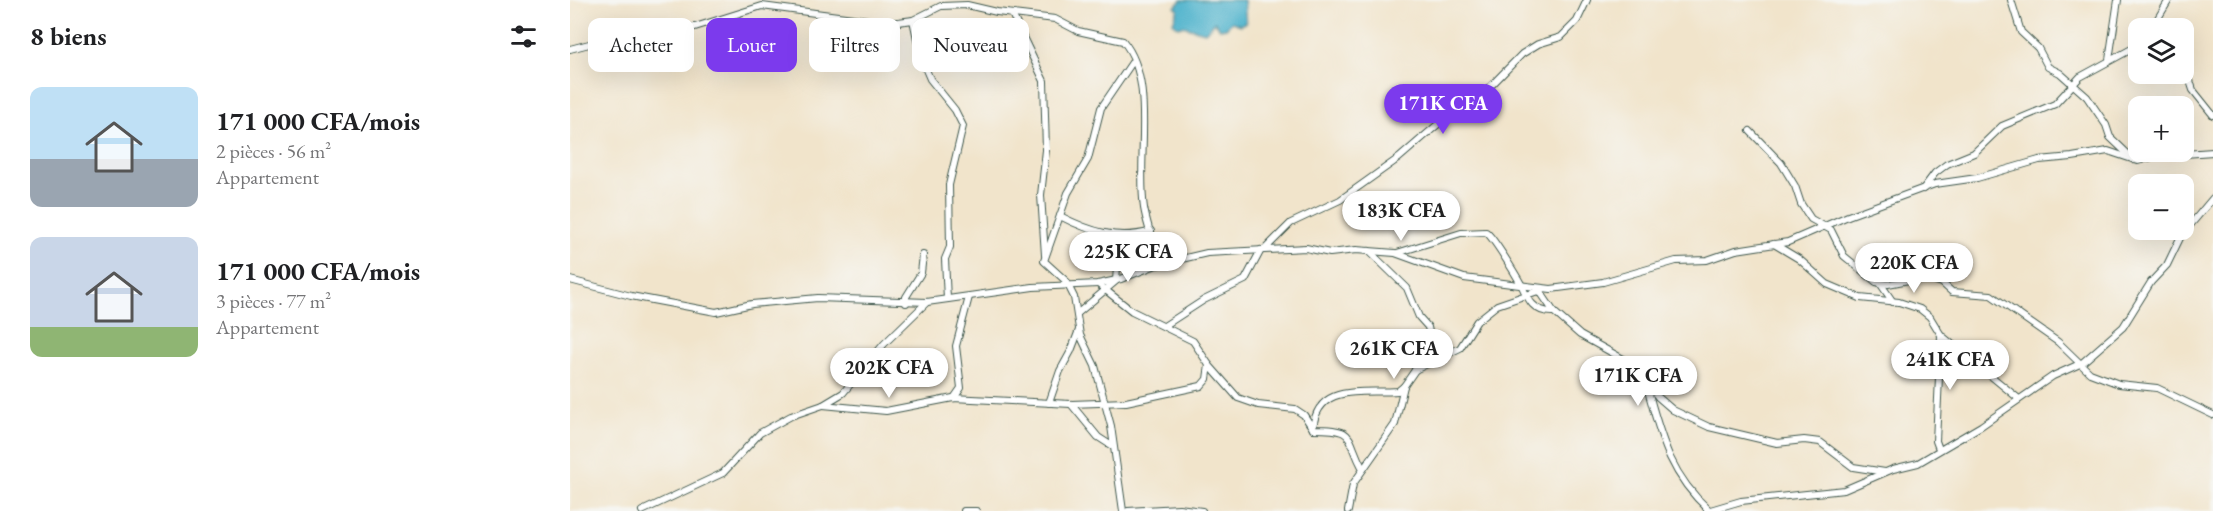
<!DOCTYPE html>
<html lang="fr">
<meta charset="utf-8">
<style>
body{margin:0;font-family:"EB Garamond",serif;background:#f2f2f2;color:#202124;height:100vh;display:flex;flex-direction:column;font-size:22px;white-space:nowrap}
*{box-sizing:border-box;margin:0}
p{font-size:20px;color:#757577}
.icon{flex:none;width:33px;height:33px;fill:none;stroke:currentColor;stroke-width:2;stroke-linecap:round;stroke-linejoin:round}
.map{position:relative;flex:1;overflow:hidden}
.details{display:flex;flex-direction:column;background:#fff;width:570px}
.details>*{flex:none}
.hud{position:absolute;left:18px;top:18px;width:570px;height:54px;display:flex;gap:12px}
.fabs{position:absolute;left:1558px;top:18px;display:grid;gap:12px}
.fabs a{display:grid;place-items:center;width:66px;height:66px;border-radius:12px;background:#fff;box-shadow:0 6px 24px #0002;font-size:30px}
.price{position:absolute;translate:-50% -51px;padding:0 14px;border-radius:21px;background:#fff;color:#222;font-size:20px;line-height:39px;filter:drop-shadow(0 2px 3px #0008)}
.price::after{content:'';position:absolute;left:50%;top:36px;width:18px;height:14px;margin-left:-9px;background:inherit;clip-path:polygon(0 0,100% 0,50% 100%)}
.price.active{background:#7c3aed;color:#fff}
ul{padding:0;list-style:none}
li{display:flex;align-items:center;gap:18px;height:150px;padding:0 30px}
li span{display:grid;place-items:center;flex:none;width:168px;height:120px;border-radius:12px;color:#555}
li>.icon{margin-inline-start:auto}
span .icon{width:72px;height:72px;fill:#fffc;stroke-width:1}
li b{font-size:26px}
h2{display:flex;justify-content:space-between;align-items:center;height:72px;padding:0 30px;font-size:26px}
.chip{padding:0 21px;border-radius:12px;background:#fff;box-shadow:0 6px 24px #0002;font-size:21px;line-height:54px}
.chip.active{background:#7c3aed;color:#fff}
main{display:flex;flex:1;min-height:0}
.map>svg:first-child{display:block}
</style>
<main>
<section class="details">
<h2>8 biens<svg class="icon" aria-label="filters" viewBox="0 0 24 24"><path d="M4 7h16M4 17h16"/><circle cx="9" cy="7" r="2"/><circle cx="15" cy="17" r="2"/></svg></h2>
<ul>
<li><span style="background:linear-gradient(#bfe0f5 60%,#9aa5b1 0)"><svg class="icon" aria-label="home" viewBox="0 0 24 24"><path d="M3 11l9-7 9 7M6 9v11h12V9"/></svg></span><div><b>171 000 CFA/mois</b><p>2 pièces · 56 m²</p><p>Appartement</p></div></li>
<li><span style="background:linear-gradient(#c9d6e8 75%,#8fb573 0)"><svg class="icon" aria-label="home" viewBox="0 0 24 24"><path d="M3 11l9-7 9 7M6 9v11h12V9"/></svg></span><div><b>171 000 CFA/mois</b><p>3 pièces · 77 m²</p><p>Appartement</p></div></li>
</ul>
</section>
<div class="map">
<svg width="1643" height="511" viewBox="0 0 1643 511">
<rect width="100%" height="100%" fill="#f6f6f2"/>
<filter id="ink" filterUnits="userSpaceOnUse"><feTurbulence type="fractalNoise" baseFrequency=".0167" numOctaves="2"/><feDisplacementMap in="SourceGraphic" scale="12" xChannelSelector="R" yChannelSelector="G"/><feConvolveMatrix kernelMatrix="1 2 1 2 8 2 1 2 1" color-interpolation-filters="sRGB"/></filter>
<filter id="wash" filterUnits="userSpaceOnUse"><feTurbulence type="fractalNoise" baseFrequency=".008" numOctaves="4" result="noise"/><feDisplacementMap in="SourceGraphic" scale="24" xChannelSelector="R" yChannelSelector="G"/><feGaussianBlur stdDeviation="1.35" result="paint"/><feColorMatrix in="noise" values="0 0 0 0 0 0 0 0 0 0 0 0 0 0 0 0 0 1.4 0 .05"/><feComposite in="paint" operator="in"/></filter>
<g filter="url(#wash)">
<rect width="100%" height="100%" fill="#f1e4cb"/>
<polygon fill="#4db2cc" stroke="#367880" stroke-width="1.5" points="611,0 674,0 676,22 671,25 662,22 656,28 650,29 645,22 635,32 613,26 608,27 603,22 608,9 605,7"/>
</g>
<g filter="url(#ink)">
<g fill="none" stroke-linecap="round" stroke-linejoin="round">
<defs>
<g id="minor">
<polyline points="1441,0 1451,32 1468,48 1478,67 1490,73 1517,97 1536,125 1540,137 1564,160"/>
<polyline points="442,14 474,81 476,150 471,195 475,255"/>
<polyline points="343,20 351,58 360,79 385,110 393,126 379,185 380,247 375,259 377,299"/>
<polyline points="1582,28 1599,0"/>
<path d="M0,49l50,-13 75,-9 67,-21 129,17 22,-3 28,-14 26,-1 30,7 58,7 23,12 45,10c34,40 13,118 21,167 4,23 12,33 8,58"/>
<polyline points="1539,60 1548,0"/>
<polyline points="1614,62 1623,90 1643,115"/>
<polyline points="1180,131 1211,163 1225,186 1231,204 1241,219 1261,230 1274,256 1306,282 1318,284 1354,277 1372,283 1382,292 1421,295 1488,342 1520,373 1549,384 1587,388 1643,415"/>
<polyline points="1353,189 1365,173 1377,164 1404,153 1432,126 1485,104 1510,77 1569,45"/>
<path d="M490,216c29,15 58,25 91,15"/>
<polyline points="1204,244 1229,259 1257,284 1290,298 1329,302 1350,309 1360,317 1371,335 1449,399"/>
<polyline points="695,249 721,223 770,200 829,158 874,119 912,95 952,54 968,44 991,37 1007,21 1017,0"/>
<path d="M827,253l64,-20 25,-1c7,5 30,43 35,52 7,16 13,29 33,28"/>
<polyline points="0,280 61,296 146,312 182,304 248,298 357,302 463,287 528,284 551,279 586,265 637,253 736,248 760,253 786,250 825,253 894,278 981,289 1033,282 1106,261 1137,260 1166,250 1218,242 1278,216 1365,184 1407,178 1469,160 1502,157 1538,151 1568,161 1586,156 1643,152"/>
<polyline points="1310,283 1323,302"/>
<path d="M528,284l34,27 61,30 16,24 29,33 20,7 37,4 9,6 9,14c45,0 32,7 50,40"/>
<path d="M969,290l15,22 26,23 45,25 20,20c15,52 22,92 64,130"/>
<polyline points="336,303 336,297 351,273 353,255"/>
<polyline points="508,313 546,281 548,252 537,234"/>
<polyline points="594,326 634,300 675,280 691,250"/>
<polyline points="845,370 890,348 907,321 927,305 971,290"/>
<polyline points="1077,383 1088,397 1103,410 1139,427 1207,443 1234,440 1250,442 1283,467 1315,472"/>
<polyline points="384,398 391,388 386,346 399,297"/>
<polyline points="479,403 490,371 501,351 509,330"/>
<polyline points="501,404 528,437 542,446"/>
<polyline points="253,405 316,411 383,398 501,404 556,402 631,386 637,379 639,365"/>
<path d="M743,429c4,-47 50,-35 85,-38l6,-5"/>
<polyline points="1369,449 1366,441 1371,335"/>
<polyline points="72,511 153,473 190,433 221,416 253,405 273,393 314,344 357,302"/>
<polyline points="394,511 406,511"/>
<polyline points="553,511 541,426 525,366 510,335 504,297 496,281 474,261 498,193 518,159 531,108 563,61"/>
<polyline points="558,511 609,508 632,511"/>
<polyline points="778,511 783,484 825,424 834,386 852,360 860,337 858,327 849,317 837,288 799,251"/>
<polyline points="1137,511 1171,501 1274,490 1323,469 1348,463 1411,426 1483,376 1512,363 1553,327 1581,282 1597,265 1611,236 1643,198"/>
</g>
</defs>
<use href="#minor" stroke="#3e564b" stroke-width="8"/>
<use href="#minor" stroke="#fff" stroke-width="6"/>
</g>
</g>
</svg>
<div class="fabs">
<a><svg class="icon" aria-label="layers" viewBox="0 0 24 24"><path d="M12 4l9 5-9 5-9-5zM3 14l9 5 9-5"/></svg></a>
<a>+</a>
<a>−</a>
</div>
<b class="price active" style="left:873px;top:135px">171K CFA</b>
<b class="price" style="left:831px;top:242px">183K CFA</b>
<b class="price" style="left:558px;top:283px">225K CFA</b>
<b class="price" style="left:1344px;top:294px">220K CFA</b>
<b class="price" style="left:824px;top:380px">261K CFA</b>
<b class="price" style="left:1380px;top:391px">241K CFA</b>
<b class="price" style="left:319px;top:399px">202K CFA</b>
<b class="price" style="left:1068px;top:407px">171K CFA</b>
<div class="hud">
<a class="chip">Acheter</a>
<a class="chip active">Louer</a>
<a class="chip">Filtres</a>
<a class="chip">Nouveau</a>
</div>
</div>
</main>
